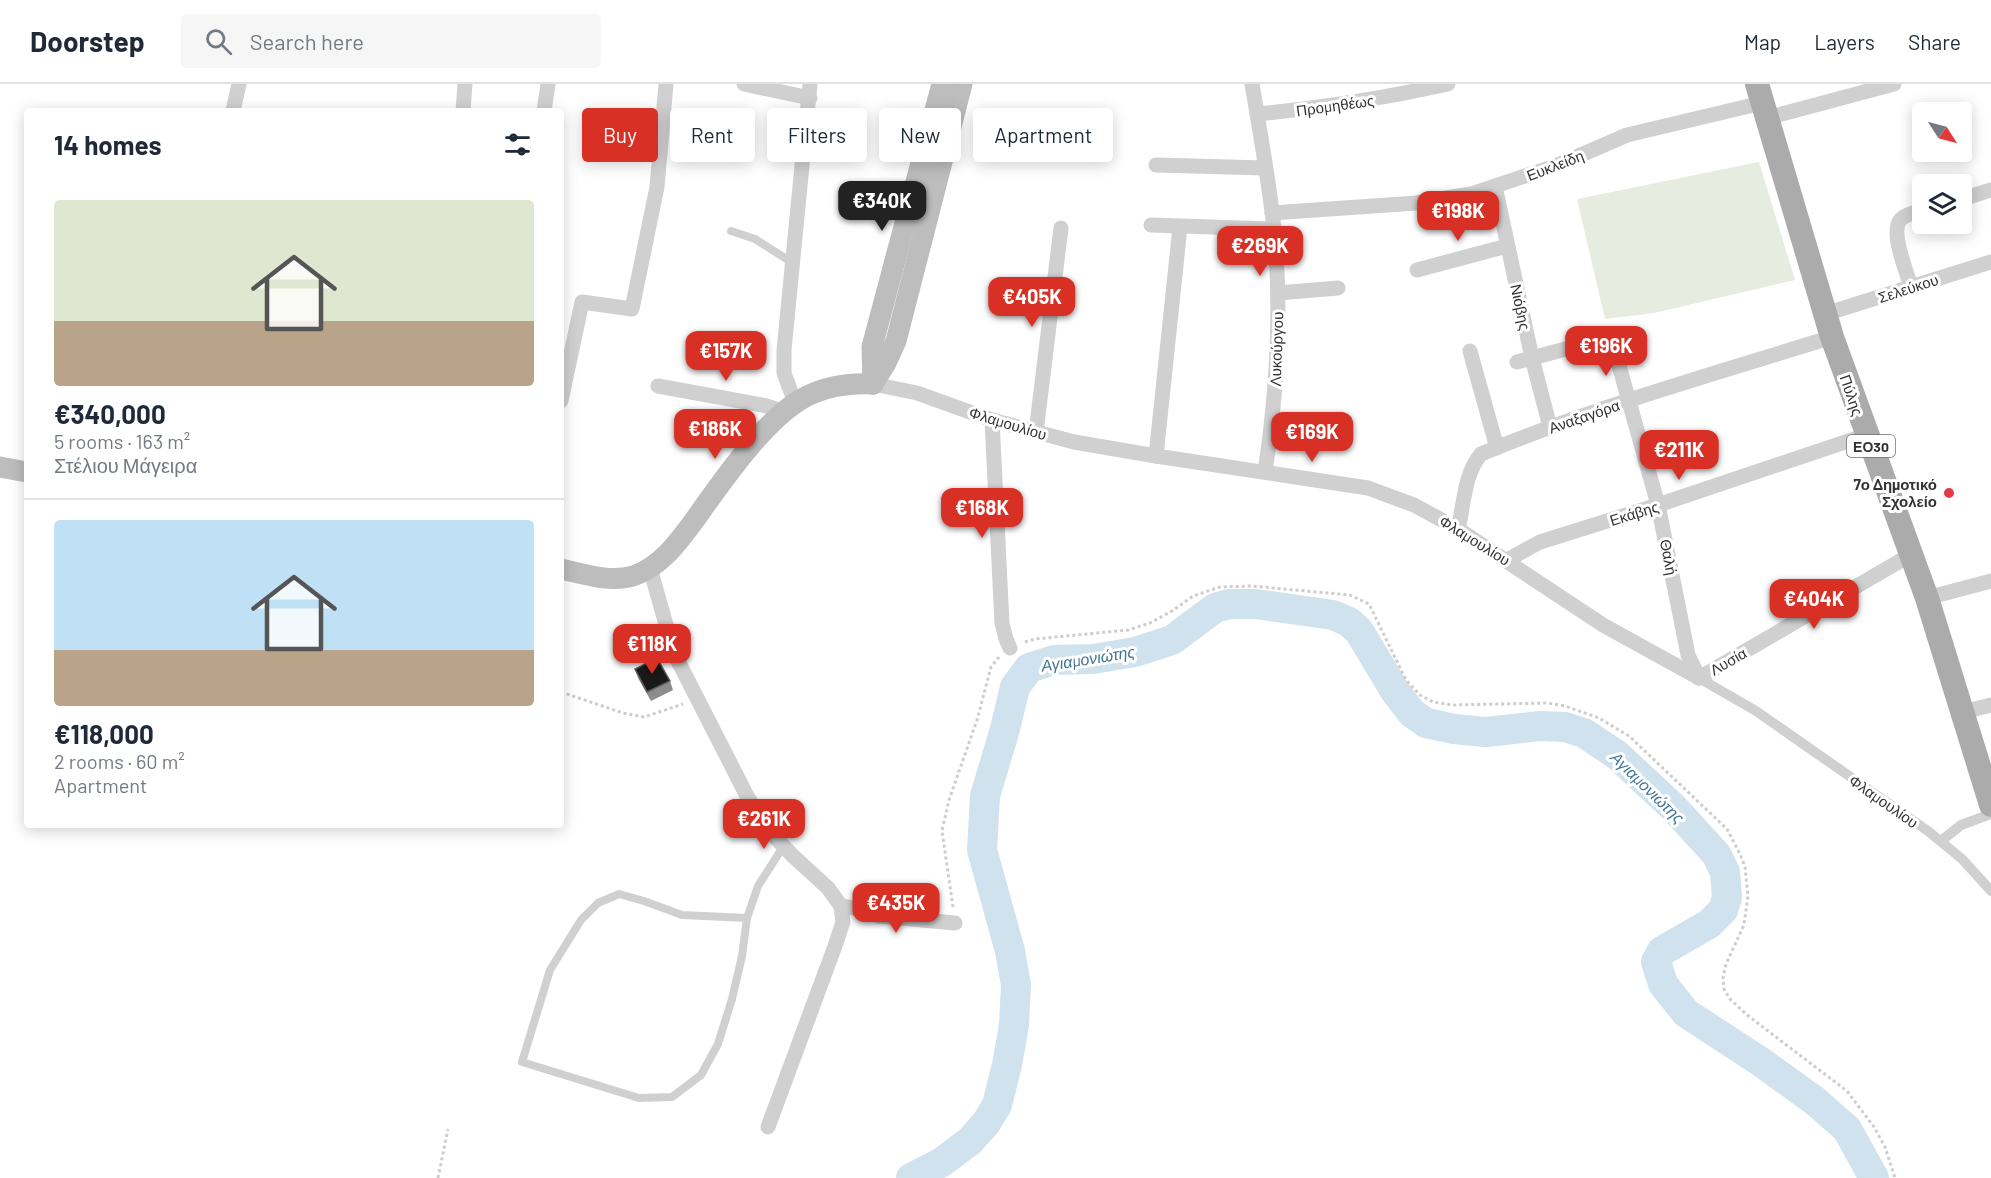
<!DOCTYPE html>
<meta charset="utf-8">
<style>
body{margin:0;font-family:Barlow,sans-serif;background:#f6f6f7;color:#1f2937;height:100vh;display:flex;flex-direction:column;font-size:22px;white-space:nowrap}
*{box-sizing:border-box;margin:0}
p{font-size:20px;color:#747a83}
.icon{flex:none;width:33px;height:33px;fill:none;stroke:currentColor;stroke-width:2;stroke-linecap:round;stroke-linejoin:round}
.map{position:relative;flex:1;overflow:hidden}
.panel{position:absolute;left:24px;top:24px;width:540px;height:720px;display:flex;flex-direction:column;background:#fff;border-radius:6px;box-shadow:0 3px 15px #0003}
.panel>*{flex:none}
.top-card{position:absolute;left:582px;top:24px;width:570px;height:54px;display:flex;gap:12px}
.needle{width:39px;rotate:126deg}
.fabs{position:absolute;left:1912px;top:18px;display:grid;gap:12px}
.fabs a{display:grid;place-items:center;width:60px;height:60px;border-radius:6px;background:#fff;box-shadow:0 3px 15px #0003;font-size:30px}
.price{position:absolute;translate:-50% -51px;padding:0 14px;border-radius:12px;background:#d93025;color:#fff;font-size:20px;line-height:39px;filter:drop-shadow(0 2px 3px #0008)}
.price::after{content:'';position:absolute;left:50%;top:36px;width:18px;height:14px;margin-left:-9px;background:inherit;clip-path:polygon(0 0,100% 0,50% 100%)}
.price.selected{background:#222;color:#fff}
ul{padding:0;list-style:none}
li{display:grid;align-content:center;gap:12px;height:318px;padding:0 30px}
li+li{border-top:2px solid #e0e1e3}
li span{display:grid;place-items:center;height:186px;border-radius:6px;color:#555}
li>.icon{margin-inline-start:auto}
span .icon{width:108px;height:108px;fill:#fffc;stroke-width:1}
li b{font-size:26px}
h2{display:flex;justify-content:space-between;align-items:center;height:72px;padding:0 30px;font-size:26px}
.chip{padding:0 21px;border-radius:6px;background:#fff;box-shadow:0 3px 15px #0003;font-size:21px;line-height:54px}
.chip.selected{background:#d93025;color:#fff}
header{display:flex;align-items:center;gap:36px;box-sizing:border-box;height:84px;padding:0 30px;background:#fff;border-bottom:2px solid #e0e1e3}
header strong{font-size:28px}
nav{display:flex;gap:33px;margin-inline-start:auto;font-size:21px}
.search{width:420px;height:54px;background:#f6f6f7;display:flex;align-items:center;gap:15px;box-sizing:border-box;padding:0 21px;border-radius:6px;color:#747a83;font-size:22px}
.map>svg:first-child{display:block}
</style>
<header>
<strong>Doorstep</strong>
<div class="search"><svg class="icon" aria-label="search" viewBox="0 0 24 24"><circle cx="10" cy="10" r="6"/><path d="M15 15l6 6"/></svg>Search here</div>
<nav><a>Map</a><a>Layers</a><a>Share</a></nav>
</header>
<div class="map">
<svg width="1991" height="1094" viewBox="0 0 1991 1094">
<rect width="100%" height="100%" fill="#fff"/>
<polygon fill="#e6ecdf" points="1759,78 1795,196 1654,229 1605,235 1577,115"/>
<g fill="none" stroke-linecap="round" stroke-linejoin="round">
<polyline stroke="#cfe2ee" stroke-width="30" points="911,1094 942,1078 970,1057 986,1039 997,1021 1007,981 1014,941 1016,901 1010,867 982,766 985,712 1005,645 1015,603 1029,584 1054,576 1093,575 1135,568 1172,556 1215,524 1229,520 1256,520 1333,531 1349,538 1359,547 1395,607 1412,629 1426,639 1454,645 1486,648 1540,642 1565,643 1584,649 1617,671 1674,724 1716,770 1725,788 1727,814 1723,826 1709,840 1662,867 1656,878 1663,900 1686,929 1761,978 1815,1017 1847,1045 1874,1094"/>
<g stroke="#cdcdcd" stroke-width="3" stroke-dasharray="3 3" stroke-linecap="butt">
<polyline points="1025,558 1035,555 1128,546 1150,539 1172,527 1193,512 1220,503 1251,502 1350,511 1369,520 1406,596 1420,611 1433,618 1452,621 1547,619 1565,622 1599,634 1629,652 1727,745 1740,770 1745,783 1748,812 1744,841 1726,880 1723,894 1724,905 1730,915 1747,931 1847,1007 1874,1043 1885,1063 1895,1094"/>
<polyline points="561,608 623,629 644,633 683,620"/>
<polyline points="953,823 942,747 949,716 977,636 991,583 999,573"/>
<polyline points="438,1094 448,1045"/>
</g>
<g stroke="#d0d0d0" stroke-width="8">
<polyline points="731,147 755,155 793,179"/>
<polyline points="747,834 682,831 644,817 619,810 598,819 581,836 550,886 522,978 639,1014 672,1013 701,991 718,960 732,915 742,872 747,834 758,802 783,763"/>
</g>
<g stroke="#d0d0d0" stroke-width="10">
<polyline points="1699,594 1756,627 1928,747 1962,775 1991,807"/>
<polyline points="1941,757 1961,741 1991,730"/>
</g>
<g stroke="#d0d0d0" stroke-width="15">
<polyline points="744,0 810,14"/>
<path d="M1252,0c8,48 17,97 22,145 8,80 3,163 -9,243"/>
<polyline points="233,27 239,0"/>
<polyline points="463,27 465,0"/>
<polyline points="544,27 548,0"/>
<path d="M1257,30c65,-6 128,-16 191,-30"/>
<polyline points="1767,34 1894,0"/>
<polyline points="1156,81 1265,84"/>
<polyline points="1495,102 1532,274 1550,343"/>
<polyline points="1962,115 1991,106"/>
<polyline points="1272,129 1416,119 1471,110 1558,81 1627,51 1762,19"/>
<polyline points="1151,141 1274,145"/>
<polyline points="1417,186 1507,162"/>
<path d="M1911,203c-4,-15 -22,-56 -10,-68 5,-5 15,-7 22,-9"/>
<polyline points="1278,209 1338,204"/>
<polyline points="1825,230 1991,178"/>
<polyline points="1470,267 1497,364"/>
<polyline points="1517,278 1603,255 1609,256 1613,260 1658,421 1688,571 1699,594"/>
<polyline points="873,300 917,309 992,336 1074,358 1156,372 1368,404 1414,421 1458,445 1603,541 1699,594"/>
<polyline points="658,302 767,322 785,328"/>
<polyline points="561,317 582,218 632,225 657,103 666,0"/>
<polyline points="795,319 784,289 784,266 810,0"/>
<polyline points="992,336 1002,539 1006,555 1010,564"/>
<polyline points="1036,348 1061,144"/>
<polyline points="1156,372 1180,143"/>
<path d="M1458,445c6,-24 6,-55 23,-75 114,-47 233,-80 351,-117"/>
<polyline points="1507,476 1540,458 1658,421 1866,351"/>
<polyline points="650,484 674,569 747,712 772,750 793,772 828,804 841,822 843,838 835,862 768,1043"/>
<polyline points="1927,514 1991,497"/>
<polyline points="1699,594 1912,470"/>
<polyline points="1963,628 1991,621"/>
<polyline points="841,822 865,826 879,832 955,839"/>
</g>
<g stroke="#bdbdbd" stroke-width="21">
<polyline points="873,300 886,279 896,257 962,0"/>
<polyline points="873,300 872,263 942,0"/>
<polyline points="0,383 27,388"/>
<path d="M561,485c23,5 49,14 72,7 28,-9 47,-36 63,-58 25,-35 63,-90 98,-114 24,-17 52,-21 79,-20"/>
</g>
<polyline stroke="#ababab" stroke-width="24" points="1757,0 1832,253 1927,514 1991,721"/>
</g>
<polygon fill="#8c8c8c" points="635,585 670,597 673,606 651,617 638,594"/>
<polygon fill="#1a1a1a" stroke="#5f5f5f" stroke-width="1.5" points="657,574 670,597 647,608 635,585"/>
<circle fill="#e63946" stroke="#fff" stroke-width="2" cx="1949" cy="409" r="6"/>
<g text-anchor="middle" dominant-baseline="central" stroke-width="6" stroke-linejoin="round" paint-order="stroke">
<rect fill="#fff" stroke="#707070" stroke-width="1.5" x="1847" y="351" width="48" height="22" rx="4.5"/>
<g font-size="14" font-weight="bold" fill="#333">
<text x="1871" y="362">ΕΟ30</text>
</g>
<g font-size="15" fill="#333" stroke="#fff">
<text transform="translate(1335 21) rotate(-8)">Προμηθέως</text>
<text transform="translate(1555 81) rotate(-21)">Ευκλείδη</text>
<text transform="translate(1908 204) rotate(-18)">Σελεύκου</text>
<text transform="translate(1521 223) rotate(78)">Νιόβης</text>
<text transform="translate(1276 265) rotate(-88)">Λυκούργου</text>
<text transform="translate(1852 311) rotate(71)">Πύλης</text>
<text transform="translate(1584 332) rotate(-19)">Αναξαγόρα</text>
<text transform="translate(1008 339) rotate(17)">Φλαμουλίου</text>
<text transform="translate(1634 429) rotate(-17)">Εκάβης</text>
<text transform="translate(1475 456) rotate(32)">Φλαμουλίου</text>
<text transform="translate(1669 473) rotate(79)">Θαλή</text>
<text transform="translate(1728 577) rotate(-30)">Λυσία</text>
<text transform="translate(1884 717) rotate(35)">Φλαμουλίου</text>
</g>
<g font-size="15" font-weight="bold" fill="#333" stroke="#fff" text-anchor="end">
<text x="1937" y="400">7ο Δημοτικό<tspan x="1937" dy="17">Σχολείο</tspan></text>
</g>
<g font-size="16" font-style="italic" fill="#3f7597" stroke="#fff">
<text transform="translate(1088 574) rotate(-9)">Αγιαμονιώτης</text>
<text transform="translate(1648 703) rotate(44)">Αγιαμονιώτης</text>
</g>
</g>
</svg>
<div class="fabs">
<a><svg class="needle" viewBox="-14 -14 28 28"><path d="M0-13l5 13h-10z" fill="#e53935"/><path d="M0 13l5-13h-10z" fill="#747a83"/></svg></a>
<a><svg class="icon" aria-label="layers" viewBox="0 0 24 24"><path d="M12 4l9 5-9 5-9-5zM3 14l9 5 9-5"/></svg></a>
</div>
<b class="price selected" style="left:882px;top:148px">€340K</b>
<b class="price" style="left:1458px;top:158px">€198K</b>
<b class="price" style="left:1260px;top:193px">€269K</b>
<b class="price" style="left:1032px;top:244px">€405K</b>
<b class="price" style="left:1606px;top:293px">€196K</b>
<b class="price" style="left:726px;top:298px">€157K</b>
<b class="price" style="left:715px;top:376px">€186K</b>
<b class="price" style="left:1312px;top:379px">€169K</b>
<b class="price" style="left:1679px;top:397px">€211K</b>
<b class="price" style="left:982px;top:455px">€168K</b>
<b class="price" style="left:1814px;top:546px">€404K</b>
<b class="price" style="left:652px;top:591px">€118K</b>
<b class="price" style="left:764px;top:766px">€261K</b>
<b class="price" style="left:896px;top:850px">€435K</b>
<div class="top-card">
<a class="chip selected">Buy</a>
<a class="chip">Rent</a>
<a class="chip">Filters</a>
<a class="chip">New</a>
<a class="chip">Apartment</a>
</div>
<section class="panel">
<h2>14 homes<svg class="icon" aria-label="filters" viewBox="0 0 24 24"><path d="M4 7h16M4 17h16"/><circle cx="9" cy="7" r="2"/><circle cx="15" cy="17" r="2"/></svg></h2>
<ul>
<li><span style="background:linear-gradient(#dfe7d0 65%,#b9a48a 0)"><svg class="icon" aria-label="home" viewBox="0 0 24 24"><path d="M3 11l9-7 9 7M6 9v11h12V9"/></svg></span><div><b>€340,000</b><p>5 rooms · 163 m²</p><p>Στέλιου Μάγειρα</p></div></li>
<li><span style="background:linear-gradient(#bfe0f5 70%,#b9a48a 0)"><svg class="icon" aria-label="home" viewBox="0 0 24 24"><path d="M3 11l9-7 9 7M6 9v11h12V9"/></svg></span><div><b>€118,000</b><p>2 rooms · 60 m²</p><p>Apartment</p></div></li>
</ul>
</section>
</div>
